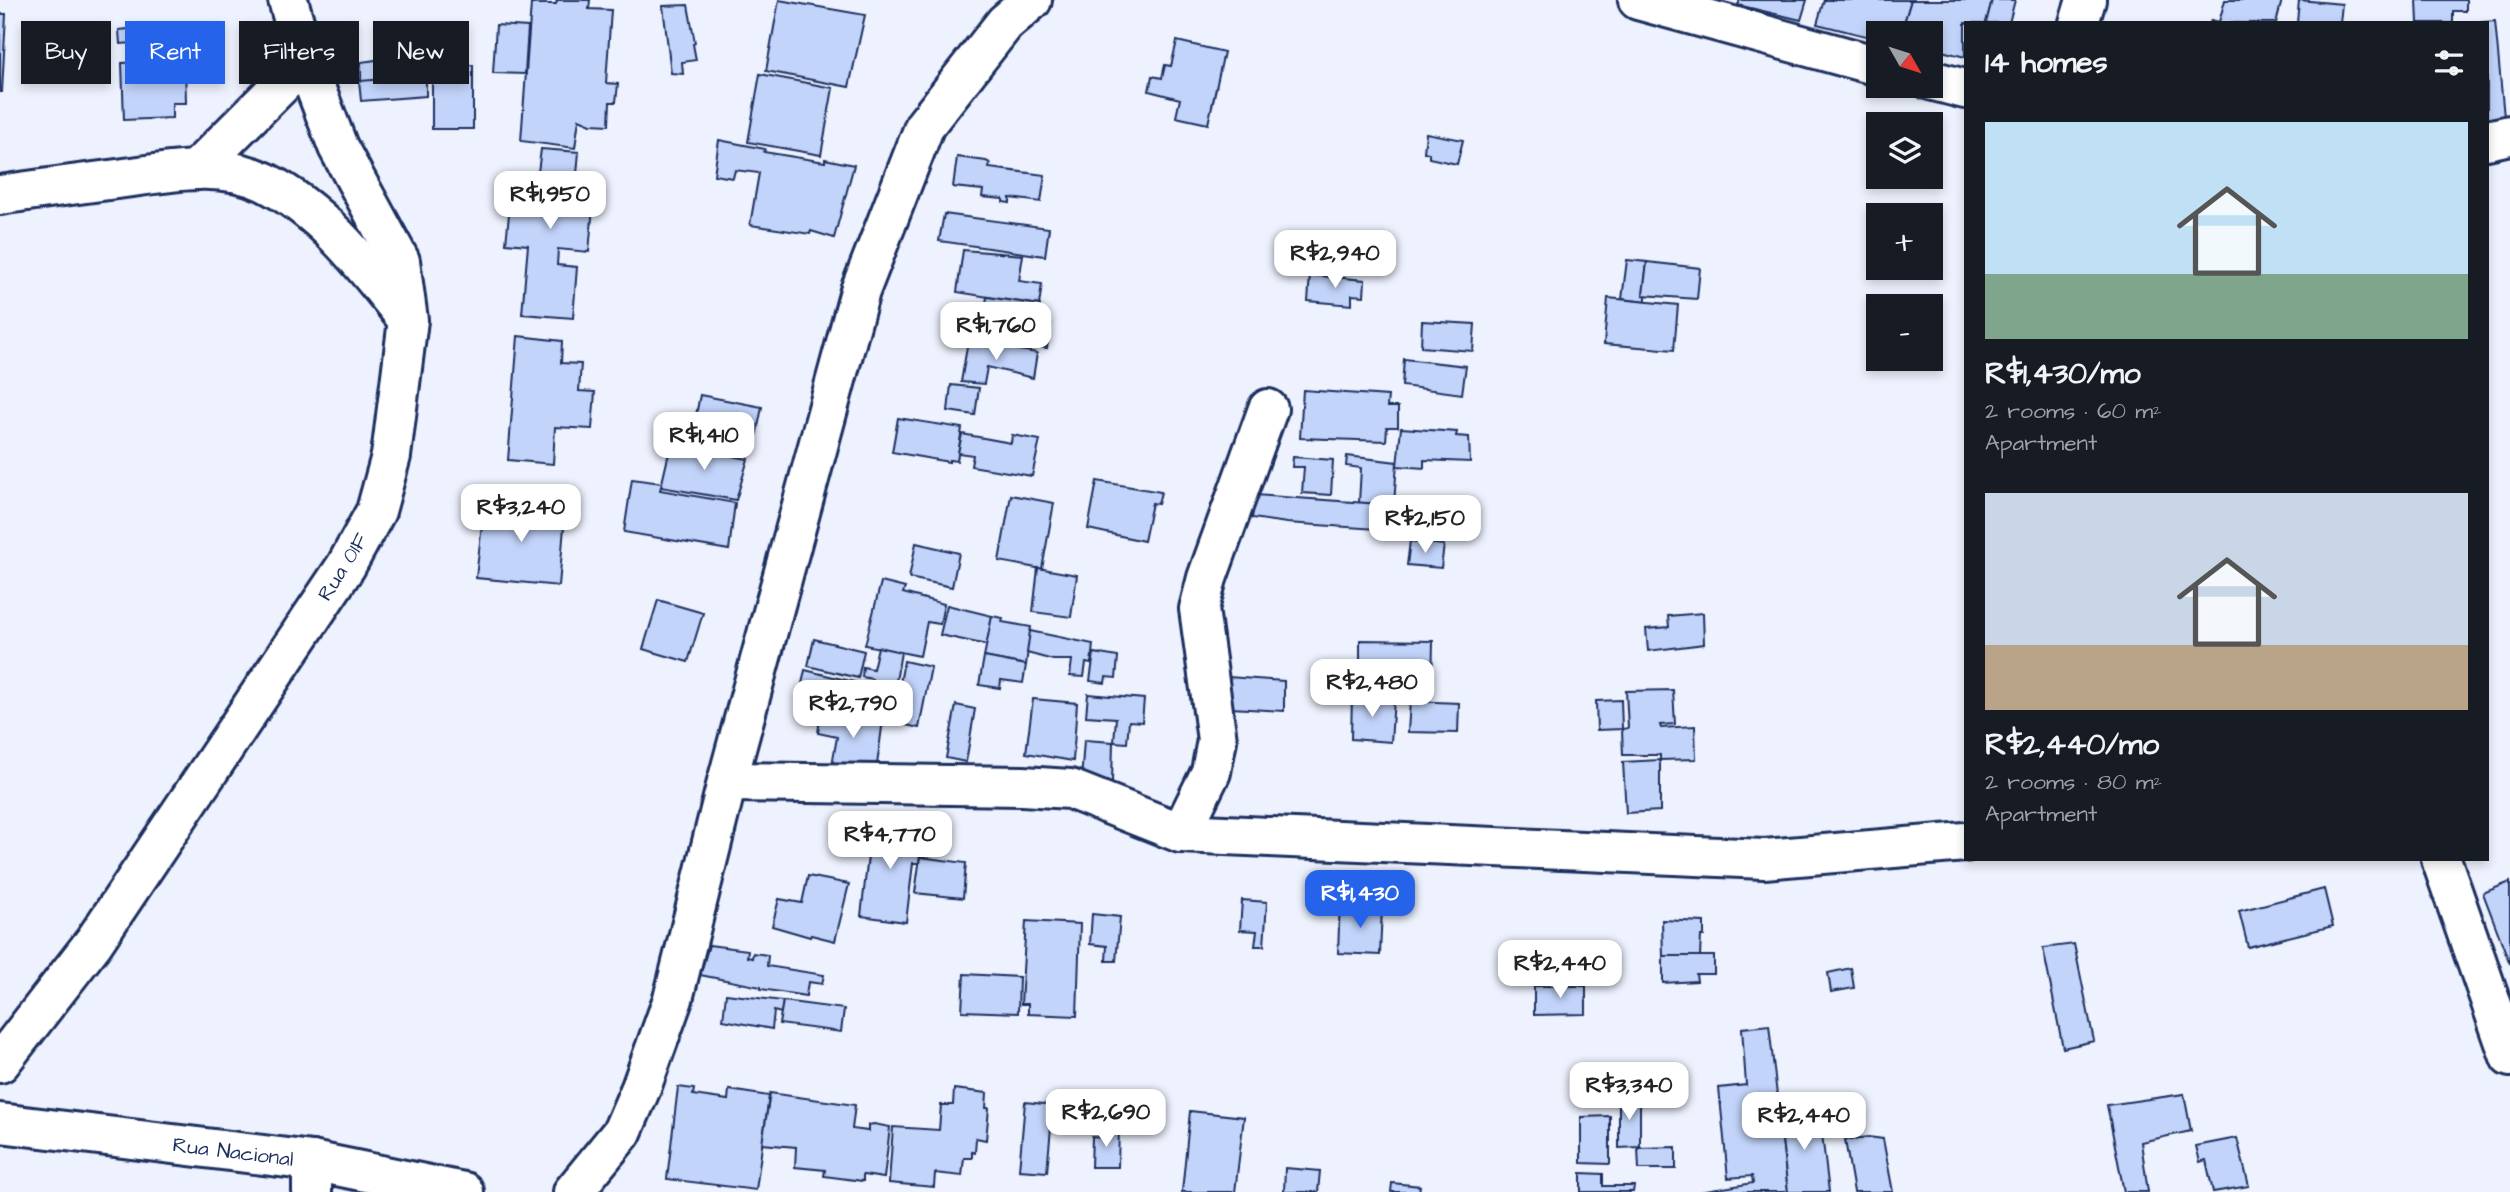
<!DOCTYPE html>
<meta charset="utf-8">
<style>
body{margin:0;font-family:"Architects Daughter",sans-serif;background:#20242c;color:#f1f3f6;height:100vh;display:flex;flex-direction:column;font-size:26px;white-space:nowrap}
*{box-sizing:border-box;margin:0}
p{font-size:23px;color:#9ea1a6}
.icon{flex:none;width:38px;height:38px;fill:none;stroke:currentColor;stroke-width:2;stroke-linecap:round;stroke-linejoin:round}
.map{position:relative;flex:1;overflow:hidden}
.sheet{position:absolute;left:1964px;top:21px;width:525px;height:840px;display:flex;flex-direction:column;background:#171b24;border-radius:0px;box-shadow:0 4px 10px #0003}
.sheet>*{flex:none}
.guide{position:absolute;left:21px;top:21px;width:665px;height:63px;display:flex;gap:14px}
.needle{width:46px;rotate:129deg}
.controls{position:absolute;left:1866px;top:21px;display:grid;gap:14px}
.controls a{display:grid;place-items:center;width:77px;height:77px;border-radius:0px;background:#171b24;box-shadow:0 4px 10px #0003;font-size:35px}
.price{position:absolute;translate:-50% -60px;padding:0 16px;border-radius:14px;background:#fff;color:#222;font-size:23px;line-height:46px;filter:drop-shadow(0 2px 4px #0008)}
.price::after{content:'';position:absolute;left:50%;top:42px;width:21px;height:16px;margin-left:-10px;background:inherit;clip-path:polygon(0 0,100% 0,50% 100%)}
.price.current{background:#2563eb;color:#fff}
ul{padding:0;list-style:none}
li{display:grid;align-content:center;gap:14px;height:371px;padding:0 21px}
li span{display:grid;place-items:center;height:217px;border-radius:0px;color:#555}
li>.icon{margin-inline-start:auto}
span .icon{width:126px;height:126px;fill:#fffc;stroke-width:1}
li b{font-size:30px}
h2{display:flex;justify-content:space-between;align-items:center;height:84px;padding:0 21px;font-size:30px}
.tag{padding:0 24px;border-radius:0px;background:#171b24;box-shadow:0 4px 10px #0003;font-size:24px;line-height:63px}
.tag.current{background:#2563eb;color:#fff}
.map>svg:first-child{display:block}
</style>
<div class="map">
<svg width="2510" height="1192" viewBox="0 0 2510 1192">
<rect width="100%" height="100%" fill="#edf2fe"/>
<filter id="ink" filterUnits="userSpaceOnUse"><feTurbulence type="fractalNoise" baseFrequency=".0143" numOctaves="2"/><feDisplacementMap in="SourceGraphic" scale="14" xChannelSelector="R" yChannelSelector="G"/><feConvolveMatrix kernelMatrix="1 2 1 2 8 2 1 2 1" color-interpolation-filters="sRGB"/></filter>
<g filter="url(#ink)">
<g fill="#c2d4fa" stroke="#1b2f5e" stroke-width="2">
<polygon points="557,0 590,0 589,9 611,10 606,83 618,84 616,102 610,102 609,125 591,124 579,119 575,148 521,141 531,4 556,4"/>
<polygon points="779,0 865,15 849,87 766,71"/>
<polygon points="1740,0 1807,0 1801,20 1738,5"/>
<polygon points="1824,0 1911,0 1901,33 1878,33 1878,39 1817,24"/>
<polygon points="1911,0 1992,0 1986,23 1965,23 1965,57 1930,48 1930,33 1901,33"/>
<polygon points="1992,0 2015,0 2009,23 1986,23"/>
<polygon points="2225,0 2282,0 2276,23 2210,23 2211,20 2219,22"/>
<polygon points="2299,0 2342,4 2340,23 2297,23"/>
<polygon points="2417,0 2466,0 2466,11 2453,11 2453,23 2418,23"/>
<polygon points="688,5 695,43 693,44 696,60 682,62 683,74 671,73 663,6"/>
<polygon points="0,14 6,14 2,92 0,92"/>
<polygon points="2495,21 2504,117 2487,119 2487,23 2470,23"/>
<polygon points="192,23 196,57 136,63 134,43 120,44 119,30"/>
<polygon points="496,25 528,27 525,74 493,73"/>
<polygon points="1177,41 1224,52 1208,124 1176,117 1180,99 1149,91 1152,76 1162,78 1165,65 1171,66"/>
<polygon points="426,55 426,96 361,101 359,80 384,79 383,59"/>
<polygon points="383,59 384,79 361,81 361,62"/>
<polygon points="170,61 170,63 185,62 186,103 172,103 172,118 124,120 122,63"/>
<polygon points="473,65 473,129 432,129 432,66"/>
<polygon points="760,74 833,88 821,155 748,142"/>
<polygon points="1426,133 1463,140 1457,164 1429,158 1429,153 1424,152"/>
<polygon points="719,140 765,149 764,152 825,162 825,159 854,165 834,238 811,231 810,234 750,225 759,173 735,170 733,178 714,175"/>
<polygon points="541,149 579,152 576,185 581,185 581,191 586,192 585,194 594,195 589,252 558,249 557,265 577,267 573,318 522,314 528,245 506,243 513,177 537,180"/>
<polygon points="957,157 986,161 990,163 989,168 1045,175 1041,202 1010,198 1010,203 1003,202 1003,199 982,197 983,190 953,187"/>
<polygon points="944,214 1049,228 1045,256 939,241"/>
<polygon points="963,250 1023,255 1019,281 1042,284 1039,305 957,292"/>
<polygon points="1627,260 1647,262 1643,295 1646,295 1646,302 1622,299"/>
<polygon points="1647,262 1700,268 1697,299 1643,295"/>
<polygon points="1310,275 1365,280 1364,296 1352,295 1352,305 1308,301"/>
<polygon points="987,297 1040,305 1038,321 1051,323 1047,348 981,338"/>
<polygon points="1608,298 1678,305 1674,350 1604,344"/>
<polygon points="1422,321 1475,324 1473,351 1421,347"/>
<polygon points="518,336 562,341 561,363 581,364 579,391 595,392 592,429 555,427 553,464 508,460"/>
<polygon points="968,341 1037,353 1033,378 987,367 984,384 961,382"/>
<polygon points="1404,359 1466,366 1462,394 1402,386"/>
<polygon points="951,385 979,388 975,415 948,411"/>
<polygon points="1303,390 1388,396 1387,407 1398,407 1398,427 1387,427 1386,441 1300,438"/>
<polygon points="700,395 762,407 754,447 728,440 732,421 709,416 705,438 692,435"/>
<polygon points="898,418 962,428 957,461 949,460 949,462 892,452"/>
<polygon points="1401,428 1457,432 1456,436 1469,437 1470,462 1424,460 1424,468 1397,466"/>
<polygon points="962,434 1011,443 1012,435 1040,440 1032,476 971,466 973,455 958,453"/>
<polygon points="671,444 748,459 736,500 661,487"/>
<polygon points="1347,456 1397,462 1394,505 1359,503 1361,468 1346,466"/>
<polygon points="1293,457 1333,460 1331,495 1302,493 1304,467 1292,467"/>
<polygon points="632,479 662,483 660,490 735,503 729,550 624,532"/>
<polygon points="1097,481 1161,492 1158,504 1152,503 1144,541 1088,529"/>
<polygon points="504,494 535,497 534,502 548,504 548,515 552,515 551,520 546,520 546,525 564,527 559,586 476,578 483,515 502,516"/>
<polygon points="1011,495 1054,503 1042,569 999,561"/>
<polygon points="1255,495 1394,505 1392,530 1287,523 1252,518"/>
<polygon points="1410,541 1444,545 1441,568 1407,565"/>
<polygon points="916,543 959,553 952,587 909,578"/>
<polygon points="1038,568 1077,575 1071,617 1033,612"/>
<polygon points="881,582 905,588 903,593 944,604 940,624 927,622 920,656 865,645"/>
<polygon points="658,600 703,613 688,662 643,649"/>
<polygon points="947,605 992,616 987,645 940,635"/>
<polygon points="1703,613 1704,644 1648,651 1646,629 1669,627 1668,616"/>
<polygon points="992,616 1003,618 1002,622 1031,627 1026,665 984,657"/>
<polygon points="1030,631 1093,644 1091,664 1086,663 1084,677 1070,676 1072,660 1053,660 1027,653"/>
<polygon points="814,639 864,651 858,678 808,666"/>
<polygon points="1360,640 1433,641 1432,685 1360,683"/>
<polygon points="878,647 901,652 890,717 857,710 858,700 867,702 872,679 862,677 863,667 873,669"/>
<polygon points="1094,653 1118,657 1116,678 1106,677 1105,683 1090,681"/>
<polygon points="984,657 1026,665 1023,683 1001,680 1000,688 979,685"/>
<polygon points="904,661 931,667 919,728 893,722"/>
<polygon points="805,670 858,683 852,709 799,698"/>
<polygon points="1214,676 1284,681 1284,711 1213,707"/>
<polygon points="1673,690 1675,724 1660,725 1661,728 1695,726 1696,759 1660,760 1660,755 1623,755 1622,729 1628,728 1626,691"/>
<polygon points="1088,694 1144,699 1142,722 1129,721 1127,743 1114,742 1116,718 1086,716"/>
<polygon points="1352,695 1394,699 1391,742 1351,739"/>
<polygon points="1033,699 1077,703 1073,761 1026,753"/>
<polygon points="1621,700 1622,729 1597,730 1596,701"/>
<polygon points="1410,701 1459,703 1458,733 1408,732"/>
<polygon points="956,705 975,709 966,762 946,758"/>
<polygon points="821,711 883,720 876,772 832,765 837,737 818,733"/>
<polygon points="1084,740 1113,742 1112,783 1081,782"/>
<polygon points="1660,760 1660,811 1626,813 1623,762"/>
<polygon points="868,823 923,830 919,863 913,863 906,922 861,916 868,856 864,856"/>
<polygon points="920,857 966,863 963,898 915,893"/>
<polygon points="808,876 849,884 835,941 811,935 810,937 772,926 779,899 802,903"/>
<polygon points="2510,882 2510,964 2483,893"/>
<polygon points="2324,889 2333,926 2248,947 2239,911"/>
<polygon points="1242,900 1267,902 1264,946 1255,946 1257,931 1240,930"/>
<polygon points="1340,900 1347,900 1347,906 1382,907 1380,955 1338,953"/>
<polygon points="1092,914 1120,917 1116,961 1106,961 1107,946 1090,944"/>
<polygon points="1662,920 1704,922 1704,936 1701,936 1700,956 1663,956"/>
<polygon points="1026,921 1080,924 1077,1016 1028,1014 1028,1004 1021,1004"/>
<polygon points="2074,944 2094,1041 2063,1048 2043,948"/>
<polygon points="709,945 748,950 747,957 752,958 753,953 768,955 767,966 824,975 822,984 808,982 806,996 761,989 761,987 700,975"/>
<polygon points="1663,956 1714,956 1714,974 1696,974 1697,981 1663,983"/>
<polygon points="1851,968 1854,988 1831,992 1828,973"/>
<polygon points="964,974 1019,977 1018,1013 962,1011"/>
<polygon points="1534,986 1586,986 1586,1014 1534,1015"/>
<polygon points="726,994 783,1001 781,1013 774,1011 772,1029 723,1020"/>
<polygon points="783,1001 844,1009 841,1032 779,1024"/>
<polygon points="1769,1025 1788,1192 1700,1192 1753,1183 1752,1176 1728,1178 1719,1088 1746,1085 1742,1028"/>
<polygon points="678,1087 694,1089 693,1095 728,1100 729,1090 769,1096 756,1190 667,1179"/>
<polygon points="954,1089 987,1093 986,1108 989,1108 986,1140 976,1138 975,1153 972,1152 972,1158 964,1158 962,1176 935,1173 934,1187 889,1183 893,1127 939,1130 941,1105 953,1105"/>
<polygon points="770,1093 855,1105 852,1129 868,1131 868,1125 874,1124 890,1127 884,1178 863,1175 863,1181 824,1176 825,1170 795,1167 796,1147 762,1144"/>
<polygon points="2184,1094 2191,1131 2141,1142 2148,1192 2124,1192 2107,1105"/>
<polygon points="1619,1097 1640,1097 1640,1147 1619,1148"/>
<polygon points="1025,1102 1053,1105 1047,1172 1019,1170"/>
<polygon points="1819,1109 1829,1192 1788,1192 1779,1113"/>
<polygon points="1190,1111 1244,1117 1235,1192 1182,1192"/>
<polygon points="1610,1116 1610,1164 1581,1163 1581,1117"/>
<polygon points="1105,1126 1119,1127 1118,1167 1091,1167 1092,1137 1105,1138"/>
<polygon points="1868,1137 1883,1139 1893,1192 1854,1192 1845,1140"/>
<polygon points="2237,1138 2249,1186 2213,1192 2206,1160 2200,1162 2196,1146"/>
<polygon points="1676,1147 1676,1169 1639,1169 1638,1148"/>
<polygon points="1285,1168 1320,1171 1318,1192 1284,1192"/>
<polygon points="1581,1173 1603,1174 1603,1186 1634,1186 1633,1192 1581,1192"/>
<polygon points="1392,1183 1420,1186 1419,1192 1391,1192"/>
</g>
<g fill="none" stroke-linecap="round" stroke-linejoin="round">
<defs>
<g id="street">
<polyline points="2079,23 2086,0"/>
<polyline points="196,170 305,61"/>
<path d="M0,195c39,-6 78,-11 117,-16 48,-6 103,-19 148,3 60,30 101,86 142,137"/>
<polyline points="727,782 1023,786 1070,789 1181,833 1764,859 1965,842"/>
<polyline points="1181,833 1211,772 1217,740 1199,609 1207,578 1268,409"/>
<polyline points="2441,859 2510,1057"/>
<polyline points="0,1063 94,942 346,566 376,511 391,456 408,320 400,261 338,147 305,61 288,0"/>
<polyline points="312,1192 312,1161"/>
</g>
<g id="secondary">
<polyline points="1638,0 1878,66"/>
<polyline points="1930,80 1965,89"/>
<polyline points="2487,140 2510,135"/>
<polyline points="0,1123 312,1161 464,1192"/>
<polyline points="573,1192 622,1132 641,1088 673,999 727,782 860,291 925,125 1005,23 1032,0"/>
</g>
</defs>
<use href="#street" stroke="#1b2f5e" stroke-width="44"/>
<use href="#secondary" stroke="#1b2f5e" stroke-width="44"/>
<use href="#street" stroke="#fff" stroke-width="38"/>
<use href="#secondary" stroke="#fff" stroke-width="38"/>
</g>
</g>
<g text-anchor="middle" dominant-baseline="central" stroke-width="7" stroke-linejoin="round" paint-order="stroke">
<g font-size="21" fill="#1b2f5e" stroke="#fff">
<text transform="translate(343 567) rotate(-58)">Rua 01F</text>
<text transform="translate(233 1152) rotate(7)">Rua Nacional</text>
</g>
</g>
</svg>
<div class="controls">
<a><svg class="needle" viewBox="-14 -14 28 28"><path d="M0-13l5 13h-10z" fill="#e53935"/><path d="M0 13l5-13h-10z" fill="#9ea1a6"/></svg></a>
<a><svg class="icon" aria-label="layers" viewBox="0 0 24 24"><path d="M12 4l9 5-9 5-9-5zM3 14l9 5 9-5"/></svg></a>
<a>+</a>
<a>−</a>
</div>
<b class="price" style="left:550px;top:231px">R$1,950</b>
<b class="price" style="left:1335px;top:290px">R$2,940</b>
<b class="price" style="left:996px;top:362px">R$1,760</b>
<b class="price" style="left:704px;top:472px">R$1,410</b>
<b class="price" style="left:521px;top:544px">R$3,240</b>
<b class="price" style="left:1425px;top:555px">R$2,150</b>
<b class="price" style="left:1372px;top:719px">R$2,480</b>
<b class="price" style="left:853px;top:740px">R$2,790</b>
<b class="price" style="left:890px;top:871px">R$4,770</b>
<b class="price current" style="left:1360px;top:930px">R$1,430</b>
<b class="price" style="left:1560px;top:1000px">R$2,440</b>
<b class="price" style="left:1629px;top:1122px">R$3,340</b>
<b class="price" style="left:1106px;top:1149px">R$2,690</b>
<b class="price" style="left:1804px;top:1152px">R$2,440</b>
<div class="guide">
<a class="tag">Buy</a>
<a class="tag current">Rent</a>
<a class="tag">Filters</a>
<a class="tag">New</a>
</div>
<section class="sheet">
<h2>14 homes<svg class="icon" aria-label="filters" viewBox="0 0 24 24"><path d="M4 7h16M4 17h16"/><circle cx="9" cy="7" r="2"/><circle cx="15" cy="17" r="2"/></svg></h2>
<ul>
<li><span style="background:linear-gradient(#bfe0f5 70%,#7fa58c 0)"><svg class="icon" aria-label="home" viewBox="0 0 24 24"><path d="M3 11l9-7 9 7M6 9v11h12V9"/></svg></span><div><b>R$1,430/mo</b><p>2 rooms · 60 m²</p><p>Apartment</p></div></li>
<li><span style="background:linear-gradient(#c9d6e8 70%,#b9a48a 0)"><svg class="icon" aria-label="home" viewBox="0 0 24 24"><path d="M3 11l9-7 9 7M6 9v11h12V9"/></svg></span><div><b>R$2,440/mo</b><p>2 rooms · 80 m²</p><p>Apartment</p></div></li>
</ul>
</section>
</div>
